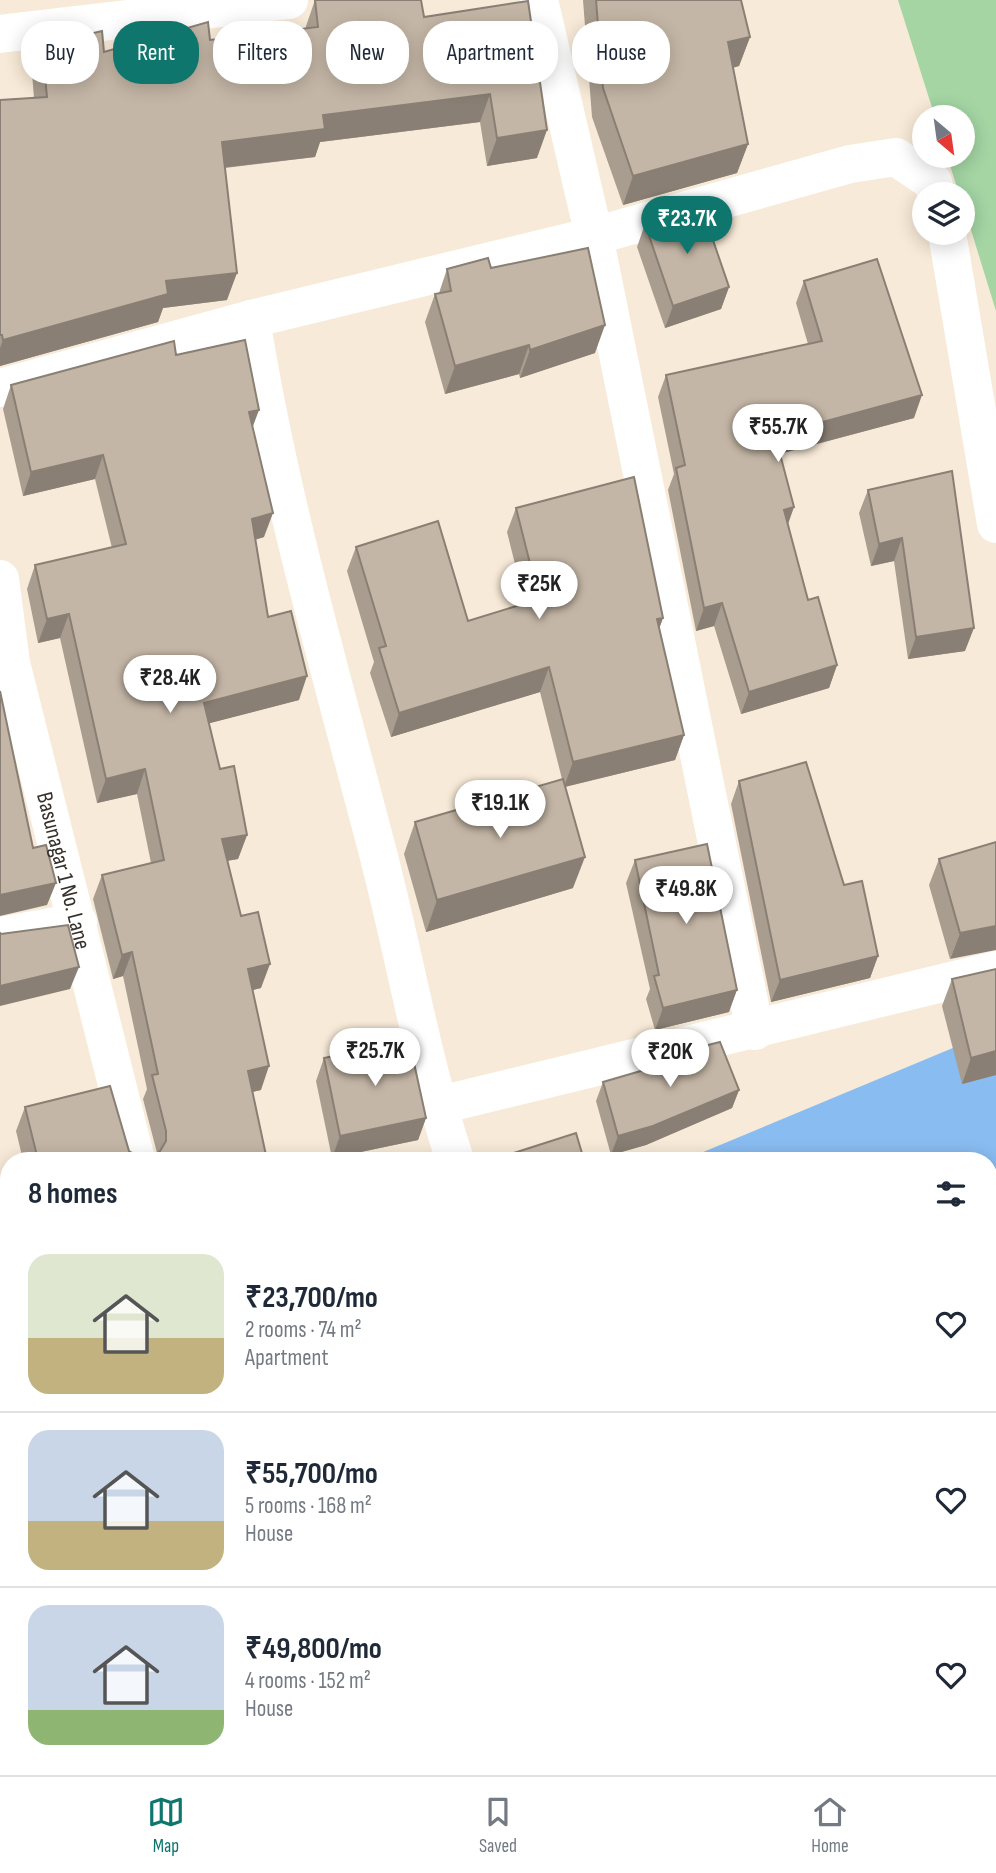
<!DOCTYPE html>
<meta charset="utf-8">
<style>
body{margin:0;font-family:"Sofia Sans Condensed",sans-serif;background:#f6f6f7;color:#1f2937;height:100vh;display:flex;flex-direction:column;font-size:26px;white-space:nowrap}
*{box-sizing:border-box;margin:0}
p{font-size:23px;color:#747a83}
.icon{flex:none;width:38px;height:38px;fill:none;stroke:currentColor;stroke-width:2;stroke-linecap:round;stroke-linejoin:round}
.map{position:relative;flex:1;overflow:hidden}
.panel{position:absolute;left:0px;top:1152px;width:998px;height:625px;display:flex;flex-direction:column;background:#fff;border-radius:28px 28px 0 0;box-shadow:0 4px 18px #0003}
.panel>*{flex:none}
.guide{position:absolute;left:21px;top:21px;width:956px;height:63px;display:flex;gap:14px}
.needle{width:46px;rotate:151deg}
.fabs{position:absolute;left:912px;top:105px;display:grid;gap:14px}
.fabs a{display:grid;place-items:center;width:63px;height:63px;border-radius:50%;background:#fff;box-shadow:0 4px 18px #0003;font-size:35px}
.price{position:absolute;translate:-50% -60px;padding:0 16px;border-radius:24px;background:#fff;color:#222;font-size:23px;line-height:46px;filter:drop-shadow(0 2px 4px #0008)}
.price::after{content:'';position:absolute;left:50%;top:42px;width:21px;height:16px;margin-left:-10px;background:inherit;clip-path:polygon(0 0,100% 0,50% 100%)}
.price.current{background:#0f766e;color:#fff}
ul{padding:0;list-style:none}
li{display:flex;align-items:center;gap:21px;height:175px;padding:0 28px}
li+li{border-top:2px solid #e0e1e3}
li span{display:grid;place-items:center;flex:none;width:196px;height:140px;border-radius:21px;color:#555}
li>.icon{margin-inline-start:auto}
span .icon{width:84px;height:84px;fill:#fffc;stroke-width:1}
li b{font-size:30px}
h2{display:flex;justify-content:space-between;align-items:center;height:84px;padding:0 28px;font-size:30px}
.tag{padding:0 24px;border-radius:28px;background:#fff;box-shadow:0 4px 18px #0003;font-size:24px;line-height:63px}
.tag.current{background:#0f766e;color:#fff}
.menu{display:flex;justify-content:space-around;align-items:center;height:98px;border-top:2px solid #e0e1e3;background:#fff;font-size:19px;color:#747a83}
.menu a{display:grid;justify-items:center;gap:4px}
.menu .current{color:#0f766e}
.map>svg:first-child{display:block}
</style>
<div class="map">
<svg width="996" height="1775" viewBox="0 0 996 1775">
<rect width="100%" height="100%" fill="#f8ead8"/>
<polygon fill="#a4d5a3" points="898,0 996,0 996,311 963,204 962,194 959,194 947,156 962,156 962,117 935,117"/>
<polygon fill="#89bcf1" points="996,1030 996,1666 989,1668 989,1160 684,1160"/>
<g fill="none" stroke-linecap="round" stroke-linejoin="round">
<g stroke="#fff" stroke-width="38">
<polyline points="539,0 594,236 755,1031"/>
<polyline points="0,34 289,0"/>
<polyline points="947,233 996,524"/>
<path d="M251,319c28,176 78,347 123,519 29,107 46,217 81,322"/>
<polyline points="0,388 251,319 594,236 850,164 896,157 933,182 936,194"/>
<path id="s1" d="M0,579l11,84 125,497"/>
<polyline points="0,936 78,922"/>
<polyline points="436,1106 996,970"/>
<polyline points="276,1768 278,1775"/>
<polyline points="621,1768 623,1775"/>
<polyline points="723,1775 750,1768"/>
</g>
</g>
<g fill="#a99d8f">
<polygon points="315,0 424,17 528,1 537,158 487,166 480,122 320,142 315,157 225,168 227,300 163,308 158,322 0,366 0,100 34,98 32,73 42,45 104,52 305,29"/>
<polygon points="583,0 741,0 750,37 739,66 733,68 748,144 737,173 623,205 592,117"/>
<polygon points="645,224 729,287 721,309 665,328 637,247"/>
<polygon points="491,268 595,353 520,378 519,374 445,394 425,322 435,294 439,293 447,269"/>
<polygon points="804,281 914,418 780,454 788,524 808,600 837,665 829,688 741,714 714,626 696,631 668,490 674,474 658,397 666,375 808,344 796,303"/>
<polygon points="176,355 252,428 264,537 255,540 268,617 299,700 209,723 220,769 247,835 238,859 227,861 241,916 261,988 253,990 261,1090 252,1092 267,1160 23,1160 16,1131 25,1107 129,1151 139,1157 151,1157 157,1153 143,1099 147,1089 123,976 113,979 93,899 102,875 151,863 137,794 97,803 60,638 38,643 27,589 35,565 112,548 95,479 23,496 3,409 11,385"/>
<polygon points="952,471 965,651 908,659 894,561 871,566 859,513 868,490"/>
<polygon points="516,508 663,618 659,629 684,735 675,760 565,787 573,888 426,932 404,854 415,822 562,779 540,692 391,737 370,673 374,662 347,571 356,547 468,621 525,604 507,532"/>
<polygon points="739,781 844,885 878,956 870,978 771,1002 731,804"/>
<polygon points="996,842 950,959 929,885 939,859"/>
<polygon points="635,860 729,1012 655,1030 646,999 650,989 626,883"/>
<polygon points="952,979 996,1075 962,1084 942,1006"/>
<polygon points="673,1054 739,1090 732,1108 646,1145 611,1155 596,1101 603,1082 670,1063"/>
<polygon points="324,1058 426,1118 418,1140 332,1158 316,1081"/>
<polygon points="1,1258 9,1258 9,1387 0,1332"/>
<polygon points="299,1768 558,1768 560,1775 301,1775"/>
</g>
<g fill="#897f74">
<polygon points="750,37 739,66 717,71 728,42"/>
<polygon points="490,94 480,122 320,142 315,157 212,169 222,142 323,115"/>
<polygon points="547,130 537,158 487,166 497,138"/>
<polygon points="748,144 737,173 623,205 633,176"/>
<polygon points="237,273 227,300 163,308 158,322 0,366 0,348 3,340 166,281"/>
<polygon points="729,287 721,309 665,328 673,306"/>
<polygon points="605,325 595,353 520,378 530,350"/>
<polygon points="529,345 519,374 445,394 455,366"/>
<polygon points="922,395 914,418 767,457 775,435"/>
<polygon points="259,410 250,434 249,412"/>
<polygon points="103,455 95,479 23,496 31,472"/>
<polygon points="794,507 786,530 784,510"/>
<polygon points="273,513 264,537 243,543 252,519"/>
<polygon points="902,538 894,561 871,566 879,544"/>
<polygon points="722,603 714,626 696,631 704,608"/>
<polygon points="69,614 60,638 38,643 47,619"/>
<polygon points="663,618 654,642 657,619"/>
<polygon points="974,628 965,651 908,659 916,637"/>
<polygon points="837,665 829,688 741,714 749,692"/>
<polygon points="549,667 540,692 391,737 399,713"/>
<polygon points="307,676 299,700 195,727 204,703"/>
<polygon points="684,735 675,760 564,787 573,762"/>
<polygon points="145,769 137,794 97,803 106,779"/>
<polygon points="247,835 238,859 213,863 222,839"/>
<polygon points="585,857 573,888 426,932 437,900"/>
<polygon points="56,883 47,905 0,916 0,895"/>
<polygon points="996,926 996,950 950,959 960,933"/>
<polygon points="132,952 123,976 113,979 122,955"/>
<polygon points="878,956 870,978 771,1002 780,980"/>
<polygon points="270,964 261,988 239,993 248,969"/>
<polygon points="79,967 70,989 0,1006 0,986"/>
<polygon points="737,990 729,1012 655,1030 663,1008"/>
<polygon points="996,1051 996,1075 962,1084 971,1058"/>
<polygon points="269,1066 261,1090 239,1095 248,1071"/>
<polygon points="739,1090 732,1108 646,1145 611,1155 618,1136"/>
<polygon points="426,1118 418,1140 332,1158 340,1136"/>
<polygon points="9,1527 9,1550 0,1551 0,1529"/>
<polygon points="996,1651 996,1675 989,1677 989,1654"/>
<polygon points="9,1761 9,1768 24,1768 21,1775 0,1775 0,1763"/>
</g>
<g fill="#c4b6a6" stroke="#897f74" stroke-width="2">
<polygon points="315,0 421,0 424,17 528,1 547,130 497,138 490,94 323,115 325,129 222,142 237,273 166,281 168,294 3,340 2,335 0,335 0,100 47,97 42,45 102,31 104,52 208,22 210,40 318,27"/>
<polygon points="596,0 741,0 750,37 728,42 748,144 633,176 603,88"/>
<polygon points="702,208 729,287 673,306 645,224"/>
<polygon points="588,248 605,325 530,350 529,345 455,366 435,294 451,291 447,269 488,258 491,268"/>
<polygon points="877,259 922,395 775,435 794,507 784,510 808,600 818,597 837,665 749,692 722,603 704,608 676,468 685,465 666,375 822,341 804,281"/>
<polygon points="245,340 259,410 249,412 273,513 252,519 268,617 291,611 307,676 204,703 220,769 234,766 247,835 222,839 241,916 258,912 270,964 248,969 269,1066 248,1071 267,1160 38,1160 25,1107 110,1086 129,1151 139,1157 151,1157 160,1151 166,1141 166,1131 152,1075 158,1074 132,952 122,955 102,875 164,860 145,769 106,779 69,614 47,619 35,565 126,544 103,455 31,472 11,385 174,341 176,355"/>
<polygon points="952,471 974,628 916,637 902,538 879,544 868,490"/>
<polygon points="634,477 663,618 657,619 684,735 573,762 549,667 399,713 379,648 386,646 356,547 438,521 468,621 539,599 516,508"/>
<polygon points="0,691 33,848 46,845 56,883 0,895"/>
<polygon points="806,762 844,885 862,881 878,956 780,980 739,781"/>
<polygon points="563,779 585,857 437,900 415,822"/>
<polygon points="996,842 996,926 960,933 939,859"/>
<polygon points="707,844 737,990 663,1008 654,976 659,975 635,860"/>
<polygon points="68,925 79,967 0,986 0,933 1,934"/>
<polygon points="996,969 996,1051 971,1058 952,979"/>
<polygon points="409,1040 426,1118 340,1136 324,1058"/>
<polygon points="720,1042 739,1090 653,1126 618,1136 603,1082 675,1061 673,1054"/>
<polygon points="576,1133 584,1160 492,1160"/>
<polygon points="1,1258 9,1258 9,1308"/>
<polygon points="9,1458 9,1527 0,1529 0,1460"/>
<polygon points="996,1596 996,1651 989,1654 989,1598"/>
<polygon points="0,1660 2,1662 9,1661 9,1761 0,1763"/>
<polygon points="989,1692 996,1694 996,1775 781,1775 806,1768 881,1768 886,1770 897,1770 900,1768 989,1768"/>
<polygon points="316,1768 558,1768 560,1775 318,1775"/>
</g>
<g text-anchor="middle" dominant-baseline="central" stroke-width="5" stroke-linejoin="round" paint-order="stroke">
<g font-size="23" fill="#353029" stroke="#fff">
<text stroke="none"><textPath href="#s1" startOffset="299">Basunagar 1 No. Lane</textPath></text>
</g>
</g>
</svg>
<div class="fabs">
<a><svg class="needle" viewBox="-14 -14 28 28"><path d="M0-13l5 13h-10z" fill="#e53935"/><path d="M0 13l5-13h-10z" fill="#747a83"/></svg></a>
<a><svg class="icon" aria-label="layers" viewBox="0 0 24 24"><path d="M12 4l9 5-9 5-9-5zM3 14l9 5 9-5"/></svg></a>
</div>
<b class="price current" style="left:687px;top:256px">₹23.7K</b>
<b class="price" style="left:778px;top:464px">₹55.7K</b>
<b class="price" style="left:539px;top:621px">₹25K</b>
<b class="price" style="left:170px;top:715px">₹28.4K</b>
<b class="price" style="left:500px;top:840px">₹19.1K</b>
<b class="price" style="left:686px;top:926px">₹49.8K</b>
<b class="price" style="left:375px;top:1088px">₹25.7K</b>
<b class="price" style="left:670px;top:1089px">₹20K</b>
<div class="guide">
<a class="tag">Buy</a>
<a class="tag current">Rent</a>
<a class="tag">Filters</a>
<a class="tag">New</a>
<a class="tag">Apartment</a>
<a class="tag">House</a>
</div>
<section class="panel">
<h2>8 homes<svg class="icon" aria-label="filters" viewBox="0 0 24 24"><path d="M4 7h16M4 17h16"/><circle cx="9" cy="7" r="2"/><circle cx="15" cy="17" r="2"/></svg></h2>
<ul>
<li><span style="background:linear-gradient(#dfe7d0 60%,#c2b280 0)"><svg class="icon" aria-label="home" viewBox="0 0 24 24"><path d="M3 11l9-7 9 7M6 9v11h12V9"/></svg></span><div><b>₹23,700/mo</b><p>2 rooms · 74 m²</p><p>Apartment</p></div><svg class="icon" aria-label="heart" viewBox="0 0 24 24"><path d="M12 20l-8-8c-3-5 5-10 8-4 3-6 11-1 8 4z"/></svg></li>
<li><span style="background:linear-gradient(#c9d6e8 65%,#c2b280 0)"><svg class="icon" aria-label="home" viewBox="0 0 24 24"><path d="M3 11l9-7 9 7M6 9v11h12V9"/></svg></span><div><b>₹55,700/mo</b><p>5 rooms · 168 m²</p><p>House</p></div><svg class="icon" aria-label="heart" viewBox="0 0 24 24"><path d="M12 20l-8-8c-3-5 5-10 8-4 3-6 11-1 8 4z"/></svg></li>
<li><span style="background:linear-gradient(#c9d6e8 75%,#8fb573 0)"><svg class="icon" aria-label="home" viewBox="0 0 24 24"><path d="M3 11l9-7 9 7M6 9v11h12V9"/></svg></span><div><b>₹49,800/mo</b><p>4 rooms · 152 m²</p><p>House</p></div><svg class="icon" aria-label="heart" viewBox="0 0 24 24"><path d="M12 20l-8-8c-3-5 5-10 8-4 3-6 11-1 8 4z"/></svg></li>
</ul>
</section>
</div>
<nav class="menu">
<a class="current"><svg class="icon" aria-label="map" viewBox="0 0 24 24"><path d="M3 6l6-2 6 2 6-2v14l-6 2-6-2-6 2zM9 4v14M15 6v14"/></svg>Map</a>
<a><svg class="icon" aria-label="saved" viewBox="0 0 24 24"><path d="M7 4h10v16l-5-4-5 4z"/></svg>Saved</a>
<a><svg class="icon" aria-label="home" viewBox="0 0 24 24"><path d="M3 11l9-7 9 7M6 9v11h12V9"/></svg>Home</a>
</nav>
